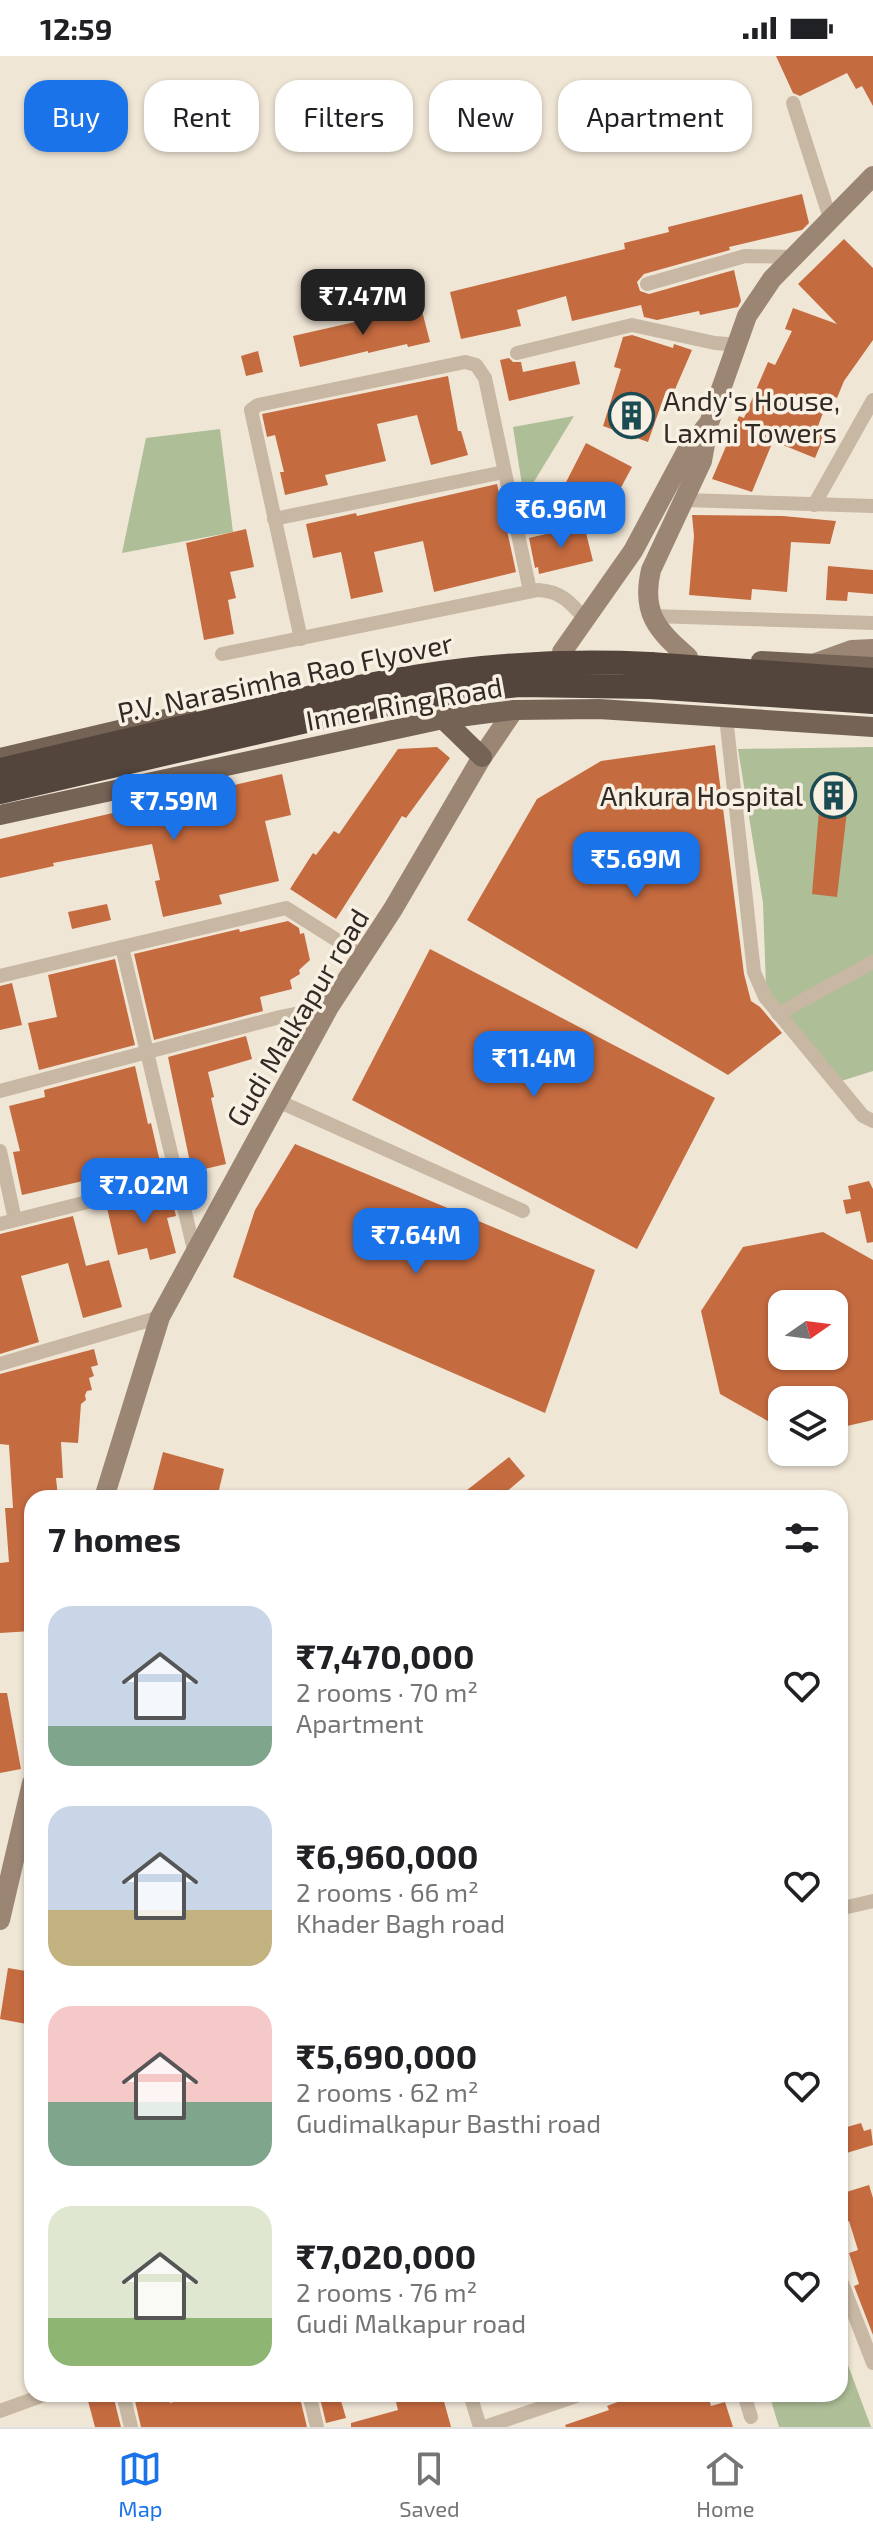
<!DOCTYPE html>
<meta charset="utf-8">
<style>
body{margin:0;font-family:"Exo 2",sans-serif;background:#f6f6f6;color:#202124;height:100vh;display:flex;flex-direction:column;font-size:30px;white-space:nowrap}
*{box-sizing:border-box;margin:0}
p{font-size:26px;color:#757577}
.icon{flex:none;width:44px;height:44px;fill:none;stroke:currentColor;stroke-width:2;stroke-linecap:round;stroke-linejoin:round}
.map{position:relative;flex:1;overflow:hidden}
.drawer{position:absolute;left:24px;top:1434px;width:824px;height:912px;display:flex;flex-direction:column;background:#fff;border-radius:24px;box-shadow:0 2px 6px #0004}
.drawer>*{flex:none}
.banner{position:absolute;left:24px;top:24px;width:826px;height:72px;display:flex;gap:16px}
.needle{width:52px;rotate:76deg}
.controls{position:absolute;left:768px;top:1234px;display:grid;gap:16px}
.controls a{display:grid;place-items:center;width:80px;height:80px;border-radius:16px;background:#fff;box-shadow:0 2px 6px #0004;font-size:40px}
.price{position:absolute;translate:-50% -68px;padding:0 18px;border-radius:16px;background:#1a73e8;color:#fff;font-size:26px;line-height:52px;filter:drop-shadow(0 2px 4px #0008)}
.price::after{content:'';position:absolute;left:50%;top:48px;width:24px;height:18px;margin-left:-12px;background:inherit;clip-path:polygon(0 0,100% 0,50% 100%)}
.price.on{background:#222;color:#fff}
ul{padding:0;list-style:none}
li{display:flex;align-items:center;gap:24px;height:200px;padding:0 24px}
li span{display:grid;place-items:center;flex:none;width:224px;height:160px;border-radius:24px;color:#555}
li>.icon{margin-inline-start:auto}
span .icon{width:96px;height:96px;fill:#fffc;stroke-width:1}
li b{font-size:34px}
h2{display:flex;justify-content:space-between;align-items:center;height:96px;padding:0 24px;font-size:34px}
.chip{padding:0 28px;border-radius:24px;background:#fff;box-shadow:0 2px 6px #0004;font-size:28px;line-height:72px}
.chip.on{background:#1a73e8;color:#fff}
.status{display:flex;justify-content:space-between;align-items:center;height:56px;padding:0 40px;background:#fff;direction:ltr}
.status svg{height:22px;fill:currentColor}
.menu{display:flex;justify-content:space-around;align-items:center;height:112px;border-top:2px solid #e0e0e0;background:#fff;font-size:22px;color:#757577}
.menu a{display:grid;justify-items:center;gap:4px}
.menu .on{color:#1a73e8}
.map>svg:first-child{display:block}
</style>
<div class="status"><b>12:59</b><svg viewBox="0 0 49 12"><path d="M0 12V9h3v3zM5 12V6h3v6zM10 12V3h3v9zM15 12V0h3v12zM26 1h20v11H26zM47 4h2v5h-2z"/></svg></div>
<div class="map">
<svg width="873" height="2371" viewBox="0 0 873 2371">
<rect width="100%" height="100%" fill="#f0e6d6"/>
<g fill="#aebe97">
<polygon points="574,360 524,442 513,371"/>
<polygon points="220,373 233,476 122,497 146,382"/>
<polygon points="873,691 873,1015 835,1027 766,931 763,847 738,693"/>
<polygon points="840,2293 842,2293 871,2371 779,2371 769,2338 840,2338"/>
</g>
<g fill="#c56b40" fill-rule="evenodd">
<polygon points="776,0 873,0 873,50 862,30 856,33 847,17 800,40 793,37"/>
<polygon points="802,138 809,167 802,174 729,191 730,194 644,218 637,226 640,235 649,238 734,214 741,245 738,251 700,259 699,255 657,264 644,261 641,249 572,265 566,240 517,254 521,270 461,283 450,236 625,193 624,187 669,176 668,171"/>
<polygon points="844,183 873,212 873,284 844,325 837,342 830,339 816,375 825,378 815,402 773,385 752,436 712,423 739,360 744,362 768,306 775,309 792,275 785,273 793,252 837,268 798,228"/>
<polygon points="420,247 430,286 408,291 407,288 368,297 368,295 300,311 293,280 399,256 398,252"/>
<polygon points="632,279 673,292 674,288 692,294 673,338 666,335 648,386 603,370 621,313 614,311 623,281"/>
<polygon points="258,295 263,316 246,320 241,300"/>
<polygon points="509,302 513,306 521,306 523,316 575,305 580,328 509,345 500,304"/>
<polygon points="448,320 458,375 461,375 468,399 431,409 417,359 377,368 386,405 325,419 328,429 285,439 280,416 284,416 275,379 267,381 262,358"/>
<polygon points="586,387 632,411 603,465 558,442"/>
<polygon points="497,428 516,516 434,536 423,485 374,496 383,536 351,543 341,496 313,502 306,468 356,457 357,460"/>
<polygon points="692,459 783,460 836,465 830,488 791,486 787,536 752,533 751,544 689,539 694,480"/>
<polygon points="584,469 593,505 539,518 538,511 535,512 529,482"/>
<polygon points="246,473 254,511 230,516 236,542 228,544 234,578 204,584 186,487"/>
<polygon points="828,510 873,514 873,538 848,536 847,545 826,544"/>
<polygon points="715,689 744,918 751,945 760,951 782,977 728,1019 467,864 537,743 601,705"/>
<polygon points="437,691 450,702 406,762 402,760 336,863 290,833 313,797 316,799 334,775 339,778 398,693"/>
<polygon points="282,718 291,759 265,765 279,825 219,839 222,848 163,861 155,825 160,824 152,788 53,807 54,810 0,822 0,783"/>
<polygon points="822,719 851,721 837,841 812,838"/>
<polygon points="107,848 111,864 72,873 68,856"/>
<polygon points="288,865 299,872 300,878 304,877 310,904 299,914 300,918 290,924 292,933 260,941 263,955 154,984 134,898 239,873 240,876"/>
<polygon points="430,893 715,1042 637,1193 352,1044"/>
<polygon points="115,903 135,989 39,1014 28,967 57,961 48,919"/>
<polygon points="12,927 22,969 0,974 0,930"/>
<polygon points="246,980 252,1003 208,1016 214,1041 211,1042 226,1108 192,1116 168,1001"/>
<polygon points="135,1010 148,1068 151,1067 160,1106 95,1117 96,1122 22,1139 13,1096 20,1095 9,1050 45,1041 44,1034"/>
<polygon points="295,1088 595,1214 545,1357 233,1221 255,1154"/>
<polygon points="869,1125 873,1133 873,1186 867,1187 860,1155 846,1158 843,1144 851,1143 848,1130"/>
<polygon points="170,1136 176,1160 167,1162 176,1197 150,1204 147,1192 118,1199 107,1152"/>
<polygon points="73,1160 86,1210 109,1204 122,1251 83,1262 68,1207 21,1220 39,1286 0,1298 0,1178"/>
<path d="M823,1176l50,28v160l-39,9v-29h-52v29l-62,-35 -19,-83 42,-64zM782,1248h52v52h-52z"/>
<polygon points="94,1293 98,1309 91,1311 94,1320 89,1322 92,1334 87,1335 85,1339 86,1344 81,1348 78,1387 61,1386 63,1422 56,1422 58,1441 32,1442 32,1575 0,1577 0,1507 9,1506 5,1452 13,1452 9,1389 0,1388 0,1318"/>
<polygon points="163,1396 224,1413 217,1442 151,1442"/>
<polygon points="509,1401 525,1420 499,1442 457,1442"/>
<polygon points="0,1637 7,1637 21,1713 0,1717"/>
<polygon points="8,1912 32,1916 32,1969 0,1963"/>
<polygon points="861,2067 864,2075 871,2073 873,2089 840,2099 840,2073"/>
<polygon points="869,2129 873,2142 873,2279 854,2230 859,2228 849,2197 858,2194 849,2165 844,2167 840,2153 840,2138"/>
<polygon points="161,2338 168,2338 170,2347 203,2338 299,2338 307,2371 141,2371 135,2345"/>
<polygon points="319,2338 339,2338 346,2362 326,2367"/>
<polygon points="394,2338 408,2338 409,2342 423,2338 442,2338 451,2371 351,2371 351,2367 398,2354"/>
<polygon points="639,2338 708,2338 711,2350 725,2346 733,2371 566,2371 565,2369 609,2354 607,2350"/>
<polygon points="113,2339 121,2371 95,2371 88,2345"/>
</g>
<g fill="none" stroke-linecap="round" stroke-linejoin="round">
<g stroke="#c7b7a3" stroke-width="14">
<polyline points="793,47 830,162"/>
<polyline points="647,228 745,200 793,201"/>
<polyline points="517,297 632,269 715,287 739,289"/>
<polyline points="685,444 873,450"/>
<polyline points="814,449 873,344"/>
<polyline points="274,463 504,416"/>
<polyline points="652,560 873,567"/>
<polyline points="301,583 251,354 258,349 465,306 476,309 485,322 530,535"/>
<path d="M222,598l316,-64c23,1 33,13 47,29"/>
<polyline points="726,661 754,916 765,941 863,1060 873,1065"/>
<polyline points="122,891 195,1198"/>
<polyline points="0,920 286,852 362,900"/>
<polyline points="778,958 873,906"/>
<polyline points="0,1035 280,961 329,951"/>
<polyline points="278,1045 523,1155"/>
<polyline points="0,1095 15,1164"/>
<polyline points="0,1168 175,1124"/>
<polyline points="0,1308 160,1261"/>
<polyline points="843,1852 873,1845"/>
<polyline points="840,2222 873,2307"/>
<polyline points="123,2338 131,2371"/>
<polyline points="309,2338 317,2371"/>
<polyline points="470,2338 480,2371"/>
<polyline points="744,2338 751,2361"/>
<polyline points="0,2355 47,2338"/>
<polyline points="485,2371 582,2338"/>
</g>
<g stroke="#9b8674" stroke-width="20">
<polyline points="562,596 633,495 686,396 709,367 747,260 772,223 873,120"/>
<path d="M688,601c-31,-27 -47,-44 -37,-87l51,-109 6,-34"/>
<polyline points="816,607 852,594 873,593"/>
<polyline points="104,1442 160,1261 329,951 393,853 482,701 514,654"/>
<polyline points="0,1864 32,1727"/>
</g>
<g stroke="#756356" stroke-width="20">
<polyline points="761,605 873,611"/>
<polyline points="443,663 482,701"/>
<polyline points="0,702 187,658"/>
<polyline points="0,759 443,663 514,654 599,653 873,671"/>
</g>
<g stroke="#53453c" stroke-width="24">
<polyline points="650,608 873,624"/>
<polyline points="650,631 873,646"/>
<polyline points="0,714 317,640"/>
<polyline points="0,736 319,662"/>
</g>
<g stroke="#53453c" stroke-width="24">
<path d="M317,640c116,-26 214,-38 333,-32"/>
<polyline points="319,662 431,639 519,629 650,631"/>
</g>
</g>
<defs>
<symbol id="building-ring" viewBox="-11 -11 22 22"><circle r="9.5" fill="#f8f0e2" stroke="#1b4b53" stroke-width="1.5"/><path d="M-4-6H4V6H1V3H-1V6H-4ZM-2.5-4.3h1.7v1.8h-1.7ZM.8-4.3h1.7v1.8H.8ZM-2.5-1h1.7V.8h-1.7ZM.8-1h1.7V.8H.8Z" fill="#1b4b53"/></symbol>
</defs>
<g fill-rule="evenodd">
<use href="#building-ring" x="606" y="334" width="51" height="51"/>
<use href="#building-ring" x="808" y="714" width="51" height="51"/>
</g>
<g text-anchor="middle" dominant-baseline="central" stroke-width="7" stroke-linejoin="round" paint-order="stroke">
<g font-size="28" fill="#322a25" stroke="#f8f0e2" text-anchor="start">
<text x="663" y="344">Andy's House,<tspan x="663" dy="32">Laxmi Towers</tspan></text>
<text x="803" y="739" text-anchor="end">Ankura Hospital</text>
</g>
<g font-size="28" fill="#322a25" stroke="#f8f0e2">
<text transform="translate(285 621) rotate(-12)">P.V. Narasimha Rao Flyover</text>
<text transform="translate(404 647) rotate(-10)">Inner Ring Road</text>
<text transform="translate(297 961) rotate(-59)">Gudi Malkapur road</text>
</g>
</g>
</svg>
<div class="controls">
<a><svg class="needle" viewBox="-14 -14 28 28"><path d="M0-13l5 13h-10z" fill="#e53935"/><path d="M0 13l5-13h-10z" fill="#757577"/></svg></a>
<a><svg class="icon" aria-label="layers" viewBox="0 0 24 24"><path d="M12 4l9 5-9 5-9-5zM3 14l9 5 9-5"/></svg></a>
</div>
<b class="price on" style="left:363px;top:281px">₹7.47M</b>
<b class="price" style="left:561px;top:494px">₹6.96M</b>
<b class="price" style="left:174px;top:786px">₹7.59M</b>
<b class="price" style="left:636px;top:844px">₹5.69M</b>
<b class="price" style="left:534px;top:1043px">₹11.4M</b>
<b class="price" style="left:144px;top:1170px">₹7.02M</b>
<b class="price" style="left:416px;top:1220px">₹7.64M</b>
<div class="banner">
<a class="chip on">Buy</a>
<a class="chip">Rent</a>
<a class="chip">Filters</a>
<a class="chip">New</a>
<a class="chip">Apartment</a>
</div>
<section class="drawer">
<h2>7 homes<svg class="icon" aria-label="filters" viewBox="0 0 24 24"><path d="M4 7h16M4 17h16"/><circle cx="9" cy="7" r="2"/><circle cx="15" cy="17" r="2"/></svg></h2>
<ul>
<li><span style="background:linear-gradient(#c9d6e8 75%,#7fa58c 0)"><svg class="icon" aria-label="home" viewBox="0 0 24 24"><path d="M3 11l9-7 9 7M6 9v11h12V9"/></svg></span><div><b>₹7,470,000</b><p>2 rooms · 70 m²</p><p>Apartment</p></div><svg class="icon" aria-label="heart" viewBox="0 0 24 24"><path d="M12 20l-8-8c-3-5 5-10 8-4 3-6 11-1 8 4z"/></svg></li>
<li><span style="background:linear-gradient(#c9d6e8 65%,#c2b280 0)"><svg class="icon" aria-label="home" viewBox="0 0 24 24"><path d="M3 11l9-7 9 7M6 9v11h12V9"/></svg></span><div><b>₹6,960,000</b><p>2 rooms · 66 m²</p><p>Khader Bagh road</p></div><svg class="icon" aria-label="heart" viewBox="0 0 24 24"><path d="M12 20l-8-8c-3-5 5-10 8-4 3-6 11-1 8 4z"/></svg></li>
<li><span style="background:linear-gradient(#f6c9c9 60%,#7fa58c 0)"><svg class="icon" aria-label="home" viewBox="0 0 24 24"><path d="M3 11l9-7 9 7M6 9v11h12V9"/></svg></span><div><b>₹5,690,000</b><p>2 rooms · 62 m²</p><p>Gudimalkapur Basthi road</p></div><svg class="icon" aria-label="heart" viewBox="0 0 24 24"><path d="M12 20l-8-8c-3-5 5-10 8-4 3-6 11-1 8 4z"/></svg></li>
<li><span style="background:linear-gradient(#dfe7d0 70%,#8fb573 0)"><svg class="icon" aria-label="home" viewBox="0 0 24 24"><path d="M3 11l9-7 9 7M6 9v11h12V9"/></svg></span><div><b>₹7,020,000</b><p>2 rooms · 76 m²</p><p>Gudi Malkapur road</p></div><svg class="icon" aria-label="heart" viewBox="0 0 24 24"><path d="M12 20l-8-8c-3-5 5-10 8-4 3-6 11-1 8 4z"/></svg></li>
</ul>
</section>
</div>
<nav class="menu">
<a class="on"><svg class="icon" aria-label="map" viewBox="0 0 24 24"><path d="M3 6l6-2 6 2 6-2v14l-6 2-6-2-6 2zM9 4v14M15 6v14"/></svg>Map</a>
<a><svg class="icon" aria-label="saved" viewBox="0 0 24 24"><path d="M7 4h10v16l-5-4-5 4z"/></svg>Saved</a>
<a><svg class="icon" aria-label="home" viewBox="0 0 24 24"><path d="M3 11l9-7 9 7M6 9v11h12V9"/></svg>Home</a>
</nav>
